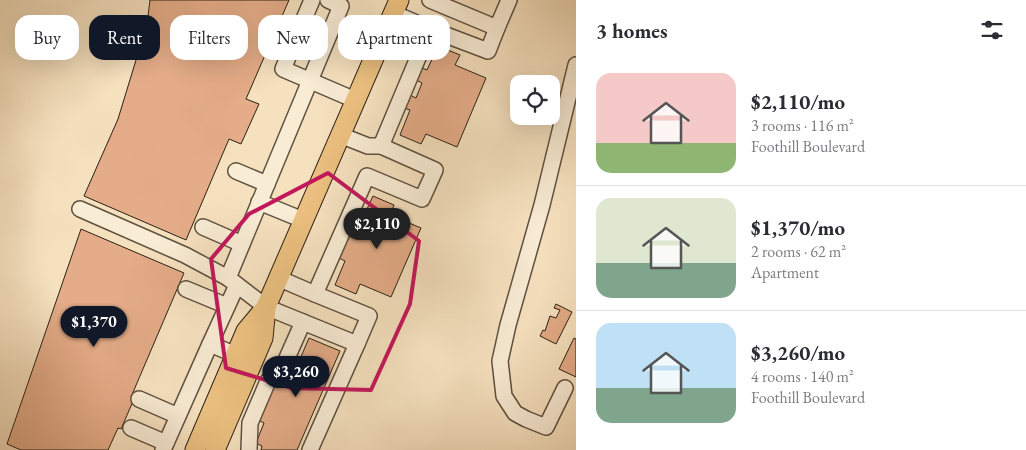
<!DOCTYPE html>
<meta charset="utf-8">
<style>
body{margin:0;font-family:"EB Garamond",serif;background:#f2f2f3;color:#2b2b33;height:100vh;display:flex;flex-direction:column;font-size:19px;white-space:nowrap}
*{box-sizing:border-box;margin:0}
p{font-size:16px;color:#7c7c81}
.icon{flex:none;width:28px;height:28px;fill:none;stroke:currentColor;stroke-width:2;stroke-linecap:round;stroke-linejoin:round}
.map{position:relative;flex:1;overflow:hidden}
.side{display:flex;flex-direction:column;background:#fff;width:450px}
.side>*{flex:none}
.hud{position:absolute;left:15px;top:15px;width:475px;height:45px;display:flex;gap:10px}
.buttons{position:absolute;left:510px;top:75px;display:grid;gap:10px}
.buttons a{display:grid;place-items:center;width:50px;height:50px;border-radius:10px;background:#fff;box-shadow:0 5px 20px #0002;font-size:25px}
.price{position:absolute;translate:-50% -42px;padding:0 11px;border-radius:18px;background:#111827;color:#fff;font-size:16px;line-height:32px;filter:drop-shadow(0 1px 2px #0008)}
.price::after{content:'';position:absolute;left:50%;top:30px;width:15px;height:11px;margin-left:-8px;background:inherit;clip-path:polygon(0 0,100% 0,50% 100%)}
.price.on{background:#222;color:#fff}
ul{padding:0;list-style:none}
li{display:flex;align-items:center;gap:15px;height:125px;padding:0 20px}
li+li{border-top:1px solid #e1e1e2}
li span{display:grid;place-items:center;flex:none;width:140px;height:100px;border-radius:15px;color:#555}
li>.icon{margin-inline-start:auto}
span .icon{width:60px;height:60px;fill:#fffc;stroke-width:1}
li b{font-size:21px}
h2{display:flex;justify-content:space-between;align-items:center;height:60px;padding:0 20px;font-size:21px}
.pill{padding:0 18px;border-radius:15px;background:#fff;box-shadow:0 5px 20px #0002;font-size:18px;line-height:45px}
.pill.on{background:#111827;color:#fff}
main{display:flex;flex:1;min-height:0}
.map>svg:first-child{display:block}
</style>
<main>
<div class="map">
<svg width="576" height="450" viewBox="0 0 576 450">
<rect width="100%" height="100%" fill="#f6e1bf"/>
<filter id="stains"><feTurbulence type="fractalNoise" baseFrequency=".004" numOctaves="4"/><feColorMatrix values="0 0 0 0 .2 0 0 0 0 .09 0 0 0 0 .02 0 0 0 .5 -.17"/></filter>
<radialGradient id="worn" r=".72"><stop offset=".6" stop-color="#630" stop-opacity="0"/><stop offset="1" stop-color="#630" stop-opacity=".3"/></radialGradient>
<g fill="#e4ac88" stroke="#2b2115">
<polygon points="150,0 289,0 246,99 259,104 241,144 229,139 186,240 84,196 118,119 147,24"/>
<polygon points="438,46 460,55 455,65 486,78 457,147 426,134 421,144 400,135 410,110 404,108 410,95 416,98 422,83 416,80 422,68 427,70"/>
<polygon points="373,196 394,205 390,215 421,228 391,297 360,284 356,294 335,285 345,261 339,258 356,218 362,220"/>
<polygon points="81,229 184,273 131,397 134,399 121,429 118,428 108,450 21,450 7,444"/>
<polygon points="556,304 572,312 556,344 540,336 543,330 545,331 550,316 556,318 560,310 554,308"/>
<polygon points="309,338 340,351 297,450 261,450 262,446 256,443 264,423 258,420 275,380 282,383 290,363 297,366"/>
<polygon points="574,338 576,339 576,377 559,369"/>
</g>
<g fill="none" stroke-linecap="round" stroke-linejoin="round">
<defs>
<g id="minor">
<polyline points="312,0 283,69 355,100"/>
<polyline points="430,0 497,28 509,0"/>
<polyline points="393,13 430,29"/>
<polyline points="340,135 368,146 381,146 430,29 488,51 497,28"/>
<polyline points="236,171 267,184"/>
<polyline points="259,202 303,220"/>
<polyline points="80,209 185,255 228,278"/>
<polyline points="203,227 242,244"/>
<polyline points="278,278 315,294 367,176 422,199 435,170 381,146"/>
<polyline points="186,289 227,306"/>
<polyline points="315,294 369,316 357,344 266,307 228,278 341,6 328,0"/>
<polyline points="210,344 237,285"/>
<polyline points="565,388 546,427 526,419 515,413 504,396 500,361 508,325 542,205 576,65"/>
<polyline points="139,399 178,416"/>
<polyline points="131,428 166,443"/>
<polyline points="163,450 210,344 236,355"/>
<polyline points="249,450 250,423 268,381 283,367 303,322"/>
<polyline points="310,450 357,344"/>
</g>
<g id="major">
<polyline points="195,450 246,331 266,307 399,0"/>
<polyline points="215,450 263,338 266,307"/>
</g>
</defs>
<use href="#minor" stroke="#5e5140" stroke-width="18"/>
<use href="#major" stroke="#2b2115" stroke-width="21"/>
<use href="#minor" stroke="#f9ecd5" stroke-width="15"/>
<use href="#major" stroke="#ebc080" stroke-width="19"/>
</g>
<path fill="none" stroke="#c2185b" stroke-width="4" stroke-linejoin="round" d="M328,173l91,68 -9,63 -39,86 -79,-2 -66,-20 -15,-109 38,-45z"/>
<rect width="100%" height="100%" filter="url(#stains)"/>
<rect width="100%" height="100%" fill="url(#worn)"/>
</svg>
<div class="buttons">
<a><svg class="icon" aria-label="locate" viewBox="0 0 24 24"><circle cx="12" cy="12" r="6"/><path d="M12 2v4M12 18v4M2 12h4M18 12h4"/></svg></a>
</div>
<b class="price on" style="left:377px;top:250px">$2,110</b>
<b class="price" style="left:94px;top:348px">$1,370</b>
<b class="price" style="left:296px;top:398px">$3,260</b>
<div class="hud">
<a class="pill">Buy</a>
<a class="pill on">Rent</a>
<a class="pill">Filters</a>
<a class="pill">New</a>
<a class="pill">Apartment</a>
</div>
</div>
<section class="side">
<h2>3 homes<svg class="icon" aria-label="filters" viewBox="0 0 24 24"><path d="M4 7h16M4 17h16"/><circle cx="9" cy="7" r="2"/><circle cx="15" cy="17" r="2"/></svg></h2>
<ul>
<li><span style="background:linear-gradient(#f6c9c9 70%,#8fb573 0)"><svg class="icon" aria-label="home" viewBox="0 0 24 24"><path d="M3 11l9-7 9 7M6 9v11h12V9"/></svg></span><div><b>$2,110/mo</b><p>3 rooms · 116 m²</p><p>Foothill Boulevard</p></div></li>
<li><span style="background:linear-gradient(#dfe7d0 65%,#7fa58c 0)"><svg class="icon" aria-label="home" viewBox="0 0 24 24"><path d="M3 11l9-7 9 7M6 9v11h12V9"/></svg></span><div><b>$1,370/mo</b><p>2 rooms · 62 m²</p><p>Apartment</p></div></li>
<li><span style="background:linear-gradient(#bfe0f5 65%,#7fa58c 0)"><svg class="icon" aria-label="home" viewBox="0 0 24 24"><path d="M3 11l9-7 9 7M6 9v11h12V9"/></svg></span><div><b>$3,260/mo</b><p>4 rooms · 140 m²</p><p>Foothill Boulevard</p></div></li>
</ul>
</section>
</main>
